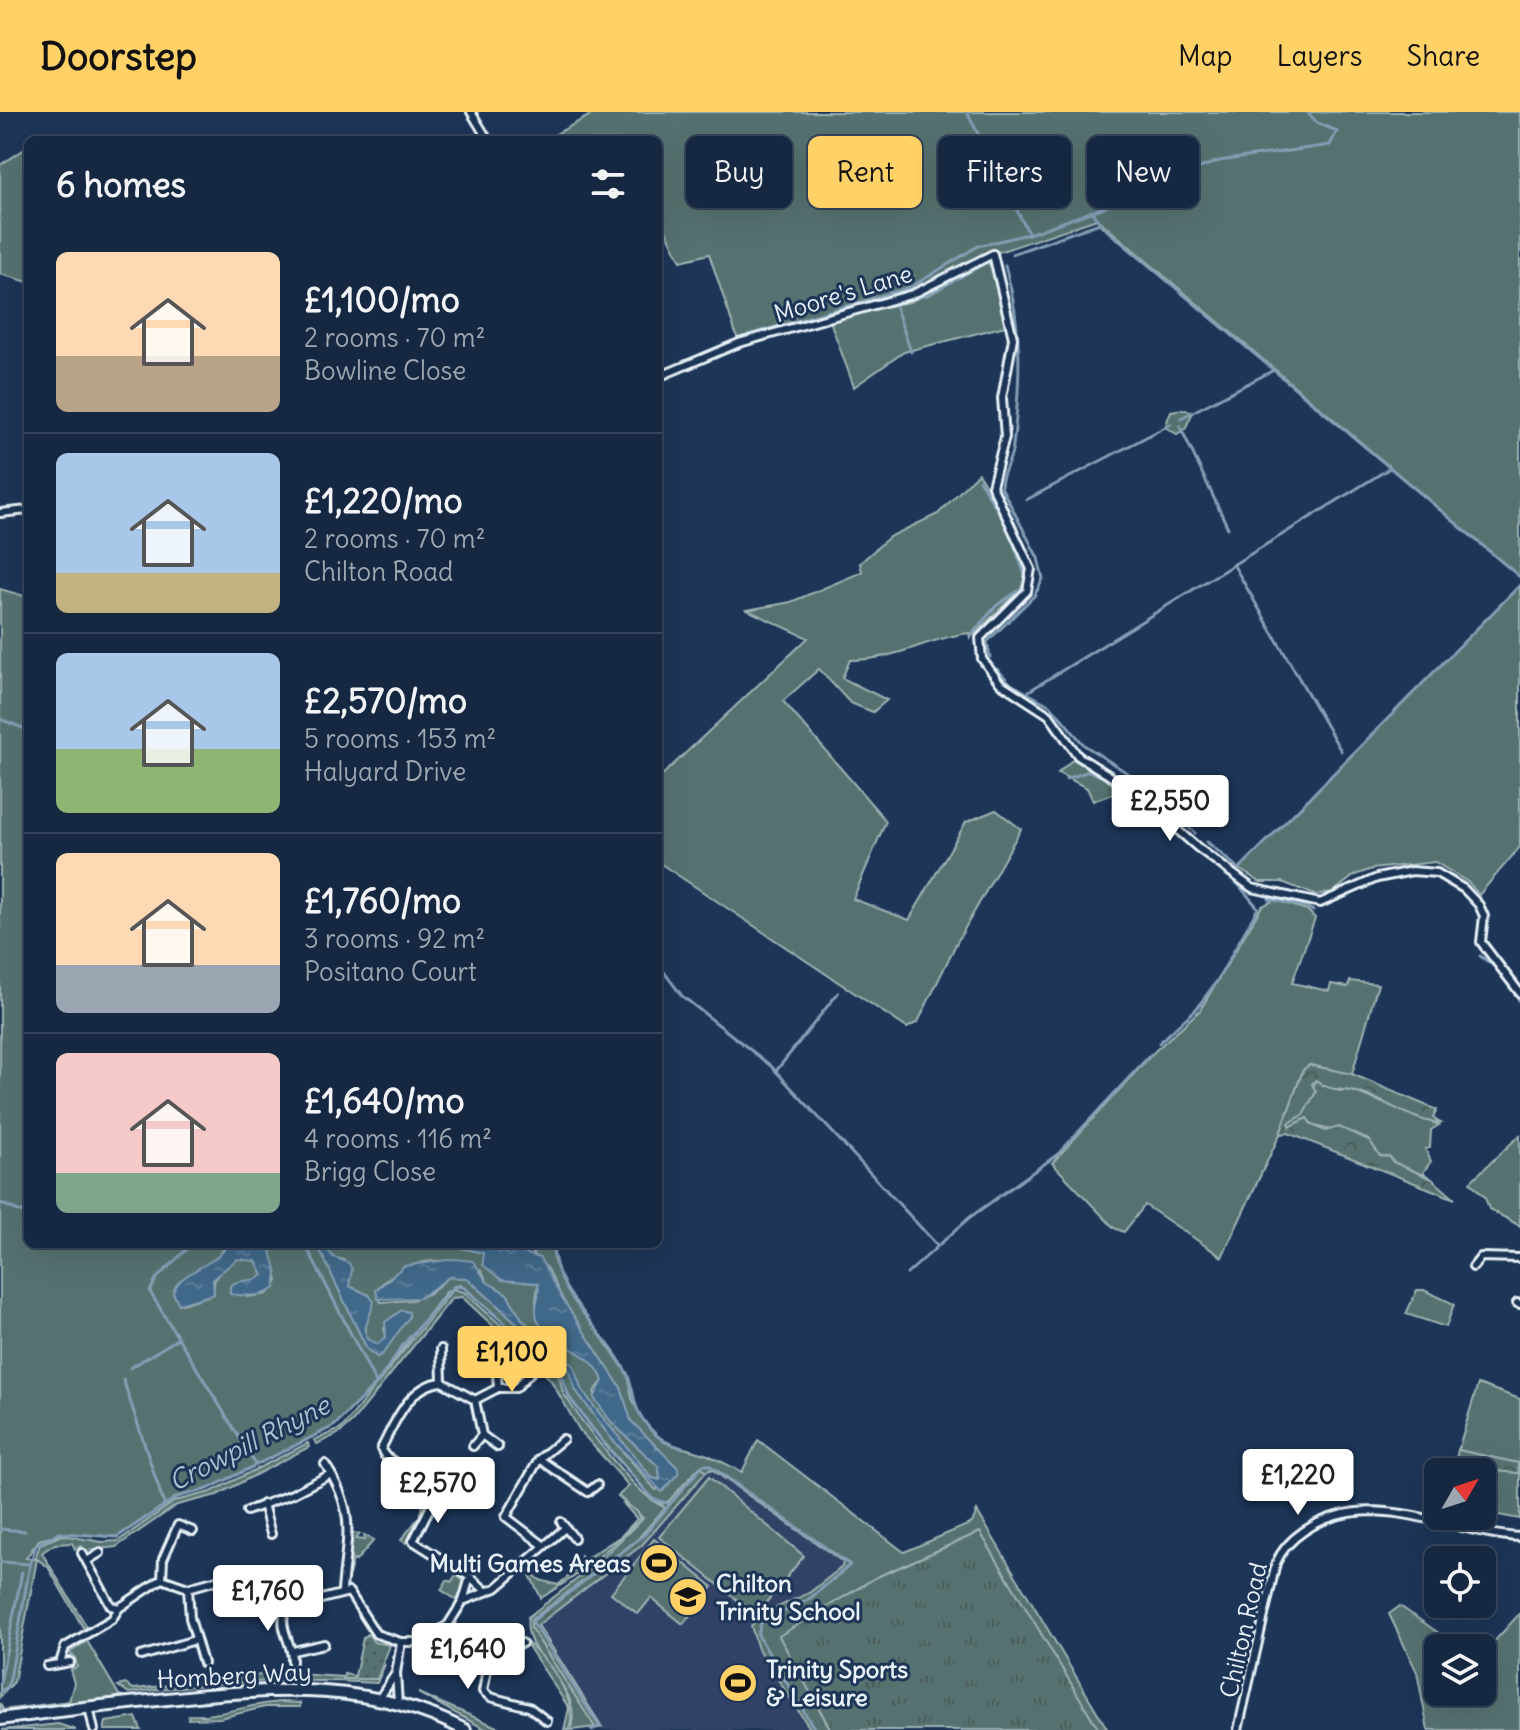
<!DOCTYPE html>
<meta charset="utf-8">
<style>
body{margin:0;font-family:Delius,sans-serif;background:#23344c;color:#f1f3f6;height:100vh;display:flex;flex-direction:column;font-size:30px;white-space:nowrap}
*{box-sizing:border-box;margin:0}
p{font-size:26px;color:#9ea6b1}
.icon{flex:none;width:44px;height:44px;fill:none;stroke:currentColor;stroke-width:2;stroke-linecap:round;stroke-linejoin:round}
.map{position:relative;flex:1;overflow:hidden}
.sheet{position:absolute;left:24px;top:24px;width:638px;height:1112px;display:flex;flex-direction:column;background:#162841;border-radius:12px;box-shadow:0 8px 32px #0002,0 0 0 2px #35445a}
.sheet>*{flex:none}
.top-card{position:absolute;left:686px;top:24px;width:714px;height:72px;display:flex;gap:16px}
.needle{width:52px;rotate:51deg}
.tools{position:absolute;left:1424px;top:1346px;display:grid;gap:16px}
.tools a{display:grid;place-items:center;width:72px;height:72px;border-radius:12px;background:#162841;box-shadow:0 8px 32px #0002,0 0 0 2px #35445a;font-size:40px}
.price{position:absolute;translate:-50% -68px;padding:0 18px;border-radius:8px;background:#fff;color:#222;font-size:26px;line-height:52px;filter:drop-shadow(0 2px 4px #0008)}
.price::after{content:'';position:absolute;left:50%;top:48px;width:24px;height:18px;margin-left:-12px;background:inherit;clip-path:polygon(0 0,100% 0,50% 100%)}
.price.current{background:#ffd166;color:#111}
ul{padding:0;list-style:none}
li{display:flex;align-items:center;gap:24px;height:200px;padding:0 32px}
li+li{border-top:2px solid #35445a}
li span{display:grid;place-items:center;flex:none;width:224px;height:160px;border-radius:12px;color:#555}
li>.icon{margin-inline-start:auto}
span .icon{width:96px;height:96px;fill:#fffc;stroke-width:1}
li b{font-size:34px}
h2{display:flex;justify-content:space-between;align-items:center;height:96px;padding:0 32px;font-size:34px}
.pill{padding:0 28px;border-radius:12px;background:#162841;box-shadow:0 8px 32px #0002,0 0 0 2px #35445a;font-size:28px;line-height:72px}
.pill.current{background:#ffd166;color:#111}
header{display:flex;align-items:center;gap:48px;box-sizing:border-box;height:112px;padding:0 40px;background:#ffd166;color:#111}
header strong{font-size:38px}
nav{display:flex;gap:44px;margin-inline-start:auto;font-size:28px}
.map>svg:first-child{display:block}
</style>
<header>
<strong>Doorstep</strong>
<nav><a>Map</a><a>Layers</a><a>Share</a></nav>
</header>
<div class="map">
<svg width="1520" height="1618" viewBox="0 0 1520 1618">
<defs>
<pattern id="forest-crowns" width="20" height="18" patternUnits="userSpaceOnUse" patternTransform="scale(2)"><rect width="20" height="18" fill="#56726f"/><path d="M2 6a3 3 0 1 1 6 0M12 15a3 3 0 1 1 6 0" fill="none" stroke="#4d5b5b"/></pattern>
<pattern id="park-tufts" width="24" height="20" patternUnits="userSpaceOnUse" patternTransform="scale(2)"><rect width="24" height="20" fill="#56726f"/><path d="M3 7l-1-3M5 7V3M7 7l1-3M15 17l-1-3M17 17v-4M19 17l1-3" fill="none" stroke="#4d5b5b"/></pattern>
<pattern id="garden-dots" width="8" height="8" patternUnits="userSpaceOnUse" patternTransform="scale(2)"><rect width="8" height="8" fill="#56726f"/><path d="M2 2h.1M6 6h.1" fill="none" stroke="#4d5b5b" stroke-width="1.8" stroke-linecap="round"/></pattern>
<pattern id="water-ripples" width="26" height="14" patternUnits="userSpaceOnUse" patternTransform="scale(2)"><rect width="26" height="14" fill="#416789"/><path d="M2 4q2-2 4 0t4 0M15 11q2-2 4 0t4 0" fill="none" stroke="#5c7d9a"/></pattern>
</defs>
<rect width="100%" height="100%" fill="#1d3557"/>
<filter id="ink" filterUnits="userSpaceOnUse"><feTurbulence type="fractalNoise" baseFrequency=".0125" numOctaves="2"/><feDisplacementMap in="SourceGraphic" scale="16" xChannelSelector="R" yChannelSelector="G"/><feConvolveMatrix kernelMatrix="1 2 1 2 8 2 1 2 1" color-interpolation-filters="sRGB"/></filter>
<g filter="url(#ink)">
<polygon fill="#314366" points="711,1357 843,1450 842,1455 809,1481 760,1503 751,1514 758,1537 811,1618 600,1618 602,1615 538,1513 642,1433"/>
<g fill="#56726f" stroke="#9fb2b4" stroke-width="2">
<polygon points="596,0 1520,0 1520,465 1097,107 993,142 913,182 739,231 709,142 681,149 658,102 658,28 545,28"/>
<polygon points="28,35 28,170 0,162 0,53"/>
<polygon points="987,150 991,154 1009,213 904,240 854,275 830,209 842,202 910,190"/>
<polygon points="1183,297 1193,300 1185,317 1177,322 1165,315 1171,299"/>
<path d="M978,361c15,24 58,88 45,114l-53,51 -1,-5c-45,6 -71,27 -119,27l-8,18 45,22 -14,12 -23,-9 -31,-34 -36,32 103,120 -33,78 56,21 57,-98 30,-12 25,19 -65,115 -38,78 -11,6 -249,-166v-83l150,-141 -61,-28 44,-8 71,-30 -2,-9 29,-26 49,-23z"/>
<polygon points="1520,473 1520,735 1479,783 1469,771 1435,750 1372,757 1355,763 1333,780 1315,783 1282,770 1260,770 1239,757"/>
<path d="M0,477l28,8v647h200l-13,16 -30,17 -11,18 8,9 32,-10c-3,-18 9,-30 27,-36l15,3 8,10 -2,6 -10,4 -5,16 20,-3 11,-13 -9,-37h48l50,105 10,8 32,-40 -25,11 2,8 -8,9 -11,-6c-5,-15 6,-28 2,-44l-20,-9 -5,-26 -11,-3 -10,-13h78l7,3 37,-3 38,9 5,15 37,14 13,1 -2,19 8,27c21,17 51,24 59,52l-9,11 18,31 47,44 1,13 -8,-2 -57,-70 -14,-20 -7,-22 -52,-47 -15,-25 -20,-12 -5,-11c-38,-17 -76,-14 -106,19l5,12 31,-2 18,-7 19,-16 18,1 102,92 6,19 35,48 46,53 22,-22 -47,-47 -10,-33 -58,-88 -15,-31 -17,-17 -35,-8 57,3 1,15 12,26 62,86 4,25 13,24 19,19 44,13 34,17 16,-32 146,112 68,-29 5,-12 131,219h-17l-116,-196 -98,43 -97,59 51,94h-20l-53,-81 -7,-23 9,-11 49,-22 33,-26 1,-5 -132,-93 -5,3 -6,-5 -31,34 -8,3 -8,-5 -62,-72 -22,-30 -9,-25 -100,-87 -14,7 -70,92 -42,42 -126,63 -31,8 -60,40 -51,-4 -27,7 -13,18 9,1 5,-15 22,-9 40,7 16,-1 57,-40 36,-9 97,-49 1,4 -92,48 -40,10 -61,42 -32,4 -3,-5 -6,3 -3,-6 -17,1 -11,7 -2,2 45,74 -3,2 -36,-62 -11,-8 -23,123 -14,15z"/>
<polygon points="1073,647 1129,682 1115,681 1093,689 1087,676 1058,661"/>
<polygon points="1275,788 1307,798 1315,806 1292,871 1329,879 1331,872 1348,875 1350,869 1378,872 1352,962 1310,953 1303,958 1280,1022 1222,1145 1145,1093 1124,1120 1114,1116 1052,1051 1156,938 1200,898 1262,794"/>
<polygon points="1316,968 1339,979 1350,978 1439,1013 1431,1018 1430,1036 1425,1037 1431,1049 1423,1061 1432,1067 1393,1050 1390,1045 1380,1044 1369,1028 1311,1013 1289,1015 1288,1011 1303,1003"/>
<polygon points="1520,1023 1520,1114 1489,1097 1485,1085 1470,1070"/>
<path d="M453,1177l11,3 95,85c3,6 2,11 5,17 15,24 77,109 102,113l-29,33 -106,80v8l65,99 -25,3c13,-51 -50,-68 -43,-113l66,-51 49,-48 -25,-22 11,-10 -49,-55 -30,-52 -88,-82 -10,1 -99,123 -13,12 -23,11 -3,-4 27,-11z"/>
<polygon points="1417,1178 1424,1178 1454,1192 1446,1215 1406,1202"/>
<polygon points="1478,1272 1520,1287 1520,1407 1482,1400 1482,1360 1473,1360 1473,1357 1518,1361 1518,1351 1458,1338"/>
<polygon points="709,1365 804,1444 756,1503 659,1425"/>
<polygon points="428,1373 432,1385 406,1431 401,1428 419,1405"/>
<polygon points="622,1390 638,1400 641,1407 590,1453 587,1446 621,1424 637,1407"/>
<polygon points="352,1421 360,1422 356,1427 365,1428 364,1423 374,1428 356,1449 353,1448 349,1463"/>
<polygon points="654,1427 713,1475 683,1512 651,1486 638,1502 611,1481"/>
<polygon points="581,1444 586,1452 584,1458 541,1486 527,1457 540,1468 558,1473 580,1455"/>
<polygon points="456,1463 466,1471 457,1488 441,1478 447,1468 451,1470"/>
<polygon points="1400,1494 1460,1536 1438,1536 1438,1580 1482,1580 1482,1543 1520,1501 1520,1618 1428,1618 1417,1560 1389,1502"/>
<path d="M524,1528c23,18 55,58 45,90h-5l5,-22z"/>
<polygon points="87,1529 119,1583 128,1585 0,1601 0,1591 3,1598 69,1589 74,1571 70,1558 77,1555 75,1545 69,1541"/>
<path d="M385,1552l-8,19c-82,-5 -166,-1 -248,10l-11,-7 7,-2 9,5 146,-16 97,6z"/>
<polygon points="418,1581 504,1618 485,1617"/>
<path d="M280,1590l20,1v4h-35l-45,11 -32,1 1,-4c31,2 59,-11 91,-13z"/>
<polygon points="136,1605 141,1618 104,1618 106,1610"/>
<polygon points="58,1612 76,1618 2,1618"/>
</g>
<g fill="url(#forest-crowns)" stroke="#9fb2b4" stroke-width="2">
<path d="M1309,953l43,9 85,36 -4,8 7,5c-29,-1 -58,-27 -89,-32 -14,-3 -23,0 -35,-11l-4,4 4,8 -13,23 -14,8v4l18,-9 5,7 13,6 14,-4 30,13 11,16 10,1 3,5 39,17 23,20 -167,-66 -8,1 23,-64z"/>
<polygon points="1458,1338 1518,1351 1519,1361 1474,1357 1453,1360"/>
<polygon points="700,1355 706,1360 642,1433 538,1513 602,1615 590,1618 595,1615 531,1516 531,1509 637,1428 665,1396 661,1392 669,1389"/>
</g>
<polygon fill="url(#park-tufts)" stroke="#9fb2b4" stroke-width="2" points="980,1420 1099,1618 831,1618 779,1524 877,1465"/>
<polygon fill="url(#garden-dots)" stroke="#9fb2b4" stroke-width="2" points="368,1522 374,1530 390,1533 377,1567 343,1567 344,1562 355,1564 363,1526"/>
<g fill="url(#water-ripples)" stroke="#849eb5" stroke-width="2">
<path d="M228,1132h41l8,29 -2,15c-13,10 -30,8 -45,6v-8c10,-9 24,-2 33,-11l-7,-14 -19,-2 -24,20 1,15 -35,10 -6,-11c6,-23 43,-26 55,-49z"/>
<polygon points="317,1132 323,1132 333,1145 349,1151 352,1158 349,1174 369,1183 374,1190 365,1217 367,1227 378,1232 386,1224 385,1210 402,1198 409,1200 409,1205 382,1243 377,1245 367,1237"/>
<path d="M445,1132h51l44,14 23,42 58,88 10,33 47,47v6l-16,18 -52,-55 -35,-48 -6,-19 -102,-92 -18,-1 -29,21 -42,1 -2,-9 28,-24 51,-7 18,2 14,21 20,12 15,25 52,47 7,22 14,20 57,70 8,2 -1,-13 -47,-44 -18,-25 9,-17c-10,-33 -51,-32 -65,-60 -6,-14 3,-25 0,-38l-36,-3 -19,-15v-12z"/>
</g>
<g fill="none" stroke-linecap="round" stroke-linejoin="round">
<g stroke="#849eb5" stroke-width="3">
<polyline points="967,0 1029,122 1169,72 1191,59 1219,49 1330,33 1337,19 1317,11 1307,0"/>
<polyline points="1091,99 1102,114 1520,465"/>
<polyline points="1012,142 1100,111"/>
<polyline points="895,193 911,240"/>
<polyline points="871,197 928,183 987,150 991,154"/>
<polyline points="748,223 911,175 978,134 1028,122"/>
<polyline points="1181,306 1274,258"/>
<polyline points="1180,314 1228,416"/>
<polyline points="1026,388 1171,312"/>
<polyline points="1233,452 1341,639"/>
<polyline points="971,523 996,494 1021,477 1026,466 1008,415 979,368"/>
<path d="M990,545l-3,-15 47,-46 9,-17 -5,-21 -37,-71c0,-15 11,-26 12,-41 8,-68 10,-115 -8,-181"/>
<polyline points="997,557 1011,572 1051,594 1084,633 1135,666 1195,721"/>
<polyline points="1029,579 1390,356"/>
<polyline points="0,607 28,618"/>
<polyline points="1066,667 1089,659 1118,672 1195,738"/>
<polyline points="1207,730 1239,757 1520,473"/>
<polyline points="1269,787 1307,795 1313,799"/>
<polyline points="1480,844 1500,858"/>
<polyline points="658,852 682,884 771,954 937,1133"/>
<polyline points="1514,877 1520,891"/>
<polyline points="1159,931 1197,896 1217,869 1258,796 1238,772 1202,744"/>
<polyline points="776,959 838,881"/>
<polyline points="0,1091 28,1103"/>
<polyline points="192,1132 156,1167 150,1180 256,1353"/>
<polyline points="305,1132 376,1271"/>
<path d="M541,1132l12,3c4,53 54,84 74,127 9,19 4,32 20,51 10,13 19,18 35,23"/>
<polyline points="907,1162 969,1106 1058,1042 1151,942"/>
<polyline points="130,1256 179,1226"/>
<polyline points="123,1267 164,1392"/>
<polyline points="0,1417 25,1419"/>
<polyline points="0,1450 30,1452 36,1433 59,1421 117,1425 177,1385 208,1377 334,1314 376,1272 403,1233 454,1174 465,1176 560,1260 569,1285 605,1333 653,1387 670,1392"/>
<polyline points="0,1571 22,1460"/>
<polyline points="0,1580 7,1575 10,1567 30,1452"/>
<polyline points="592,1618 599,1614 532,1509 644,1423 703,1353 709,1353 850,1453 808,1488 761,1511 758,1523 815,1618"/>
</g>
<defs>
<g id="street">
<polyline points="471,0 488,28"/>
<polyline points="658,265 739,231 913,182 993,142 1013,226 1002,286 1005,325 992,374 1031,457 1027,479 980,526 982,547 1000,571 1049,603 1078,644 1131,677 1197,735 1252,776 1320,791 1377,766 1412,759 1437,761 1464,777 1479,793 1484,804 1481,830 1520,881"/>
<polyline points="0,401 28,398"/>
<polyline points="1473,1155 1481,1145 1520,1146"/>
<polyline points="1517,1191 1520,1192"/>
<path d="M441,1237l1,33c-33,3 -47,40 -61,67l4,7 54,34 -26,51 57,36 -7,24"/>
<polyline points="442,1270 475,1288 482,1323 473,1334"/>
<polyline points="498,1276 516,1276 532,1259"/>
<polyline points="475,1288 498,1276 496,1249"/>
<polyline points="482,1323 498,1335"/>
<polyline points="539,1347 563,1327"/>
<path d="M325,1352c33,51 21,72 17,127"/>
<polyline points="263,1392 271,1422"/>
<polyline points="247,1399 292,1382 331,1362"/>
<polyline points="561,1410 574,1426"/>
<polyline points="543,1433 506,1405 539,1347 588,1380 597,1373"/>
<polyline points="82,1441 111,1494 119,1496"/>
<polyline points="87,1449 100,1441"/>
<polyline points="470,1465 486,1479"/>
<polyline points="162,1467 163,1447 178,1413 193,1419"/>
<polyline points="188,1476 190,1506 203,1551"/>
<path d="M286,1496c-9,22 7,33 6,54"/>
<polyline points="448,1513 457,1523 492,1531 483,1579 490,1585 529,1595 547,1609"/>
<polyline points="492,1531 515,1535 522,1531"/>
<polyline points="293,1539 324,1532"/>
<polyline points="141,1544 195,1528"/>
<polyline points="60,1551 65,1535 112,1507 119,1496 162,1467 188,1476 257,1457 276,1488 286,1496 349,1480 376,1522 401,1530"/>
<polyline points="47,1554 70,1550"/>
<polyline points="396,1561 398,1592"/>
<polyline points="379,1587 396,1561 401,1530 421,1530 448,1513 463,1489 496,1476 565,1416"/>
<polyline points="89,1595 94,1618"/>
<path d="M1238,1618l38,-167c6,-14 16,-24 28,-32 67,-46 144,2 216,6"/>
</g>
<path id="primary" d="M0,1607c59,-9 118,-15 177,-21 99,-11 197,-16 288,32"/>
</defs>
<use href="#street" stroke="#e8f1f8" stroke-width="12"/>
<use href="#primary" stroke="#e8f1f8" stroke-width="16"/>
<use href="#street" stroke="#1d3557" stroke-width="6"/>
<use href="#primary" stroke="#1d3557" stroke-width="10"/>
</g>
</g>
<defs>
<symbol id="stadium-disc" viewBox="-11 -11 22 22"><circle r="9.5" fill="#ffd166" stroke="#1d3557"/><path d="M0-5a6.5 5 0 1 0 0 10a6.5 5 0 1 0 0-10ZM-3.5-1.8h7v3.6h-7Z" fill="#111"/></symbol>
<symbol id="school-disc" viewBox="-11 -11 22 22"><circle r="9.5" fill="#ffd166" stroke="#1d3557"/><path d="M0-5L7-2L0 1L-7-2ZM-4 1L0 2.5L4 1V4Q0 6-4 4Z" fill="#111"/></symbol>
</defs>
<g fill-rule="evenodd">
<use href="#stadium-disc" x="637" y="1429" width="44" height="44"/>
<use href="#school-disc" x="666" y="1463" width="44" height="44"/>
<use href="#stadium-disc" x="716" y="1549" width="44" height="44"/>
</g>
<g text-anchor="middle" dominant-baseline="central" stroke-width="6" stroke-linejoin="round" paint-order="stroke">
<g font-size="24" fill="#e8f1f8" stroke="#1d3557">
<text transform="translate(843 181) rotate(-17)">Moore's Lane</text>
<text transform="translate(1243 1518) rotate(-77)">Chilton Road</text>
<text transform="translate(234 1563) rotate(-3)">Homberg Way</text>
</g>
<g font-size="24" font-weight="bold" fill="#e8f1f8" stroke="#1d3557" text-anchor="start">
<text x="631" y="1451" text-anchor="end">Multi Games Areas</text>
<text x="716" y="1471">Chilton<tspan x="716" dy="28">Trinity School</tspan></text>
<text x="766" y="1557">Trinity Sports<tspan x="766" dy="28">&amp; Leisure</tspan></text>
</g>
<g font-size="26" font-style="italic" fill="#aec1d1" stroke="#1d3557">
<text transform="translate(249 1331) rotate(-27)">Crowpill Rhyne</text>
</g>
</g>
</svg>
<div class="tools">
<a><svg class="needle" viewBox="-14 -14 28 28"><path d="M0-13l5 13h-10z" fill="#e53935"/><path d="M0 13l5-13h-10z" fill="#9ea6b1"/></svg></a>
<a><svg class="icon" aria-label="locate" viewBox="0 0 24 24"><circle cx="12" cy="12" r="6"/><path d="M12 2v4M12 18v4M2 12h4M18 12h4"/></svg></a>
<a><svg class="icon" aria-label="layers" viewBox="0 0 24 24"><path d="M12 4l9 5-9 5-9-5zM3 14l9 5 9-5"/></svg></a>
</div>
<b class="price" style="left:1170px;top:731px">£2,550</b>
<b class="price current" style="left:512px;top:1282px">£1,100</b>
<b class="price" style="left:1298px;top:1405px">£1,220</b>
<b class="price" style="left:438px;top:1413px">£2,570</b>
<b class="price" style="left:268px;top:1521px">£1,760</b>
<b class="price" style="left:468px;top:1579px">£1,640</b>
<div class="top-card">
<a class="pill">Buy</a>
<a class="pill current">Rent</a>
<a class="pill">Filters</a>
<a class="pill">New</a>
</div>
<section class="sheet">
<h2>6 homes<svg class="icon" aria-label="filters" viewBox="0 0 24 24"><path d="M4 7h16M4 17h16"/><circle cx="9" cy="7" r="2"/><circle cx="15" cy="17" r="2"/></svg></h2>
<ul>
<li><span style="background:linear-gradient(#ffd9b3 65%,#b9a48a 0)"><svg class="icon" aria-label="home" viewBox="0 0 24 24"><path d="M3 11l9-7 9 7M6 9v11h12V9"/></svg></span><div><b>£1,100/mo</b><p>2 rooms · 70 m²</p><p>Bowline Close</p></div></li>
<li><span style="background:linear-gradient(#a9c7e8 75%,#c2b280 0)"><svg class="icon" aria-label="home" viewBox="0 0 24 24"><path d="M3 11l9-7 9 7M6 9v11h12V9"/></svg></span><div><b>£1,220/mo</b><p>2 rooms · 70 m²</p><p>Chilton Road</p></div></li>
<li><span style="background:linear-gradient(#a9c7e8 60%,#8fb573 0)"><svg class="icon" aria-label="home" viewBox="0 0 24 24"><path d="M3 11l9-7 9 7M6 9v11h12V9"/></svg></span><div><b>£2,570/mo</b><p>5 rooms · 153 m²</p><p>Halyard Drive</p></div></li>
<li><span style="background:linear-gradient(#ffd9b3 70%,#9aa5b1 0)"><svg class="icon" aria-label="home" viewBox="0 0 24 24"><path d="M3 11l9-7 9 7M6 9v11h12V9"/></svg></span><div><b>£1,760/mo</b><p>3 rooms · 92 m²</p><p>Positano Court</p></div></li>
<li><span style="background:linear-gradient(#f6c9c9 75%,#7fa58c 0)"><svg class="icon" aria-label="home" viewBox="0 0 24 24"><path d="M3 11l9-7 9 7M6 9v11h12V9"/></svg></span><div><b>£1,640/mo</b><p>4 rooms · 116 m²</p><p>Brigg Close</p></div></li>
</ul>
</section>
</div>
